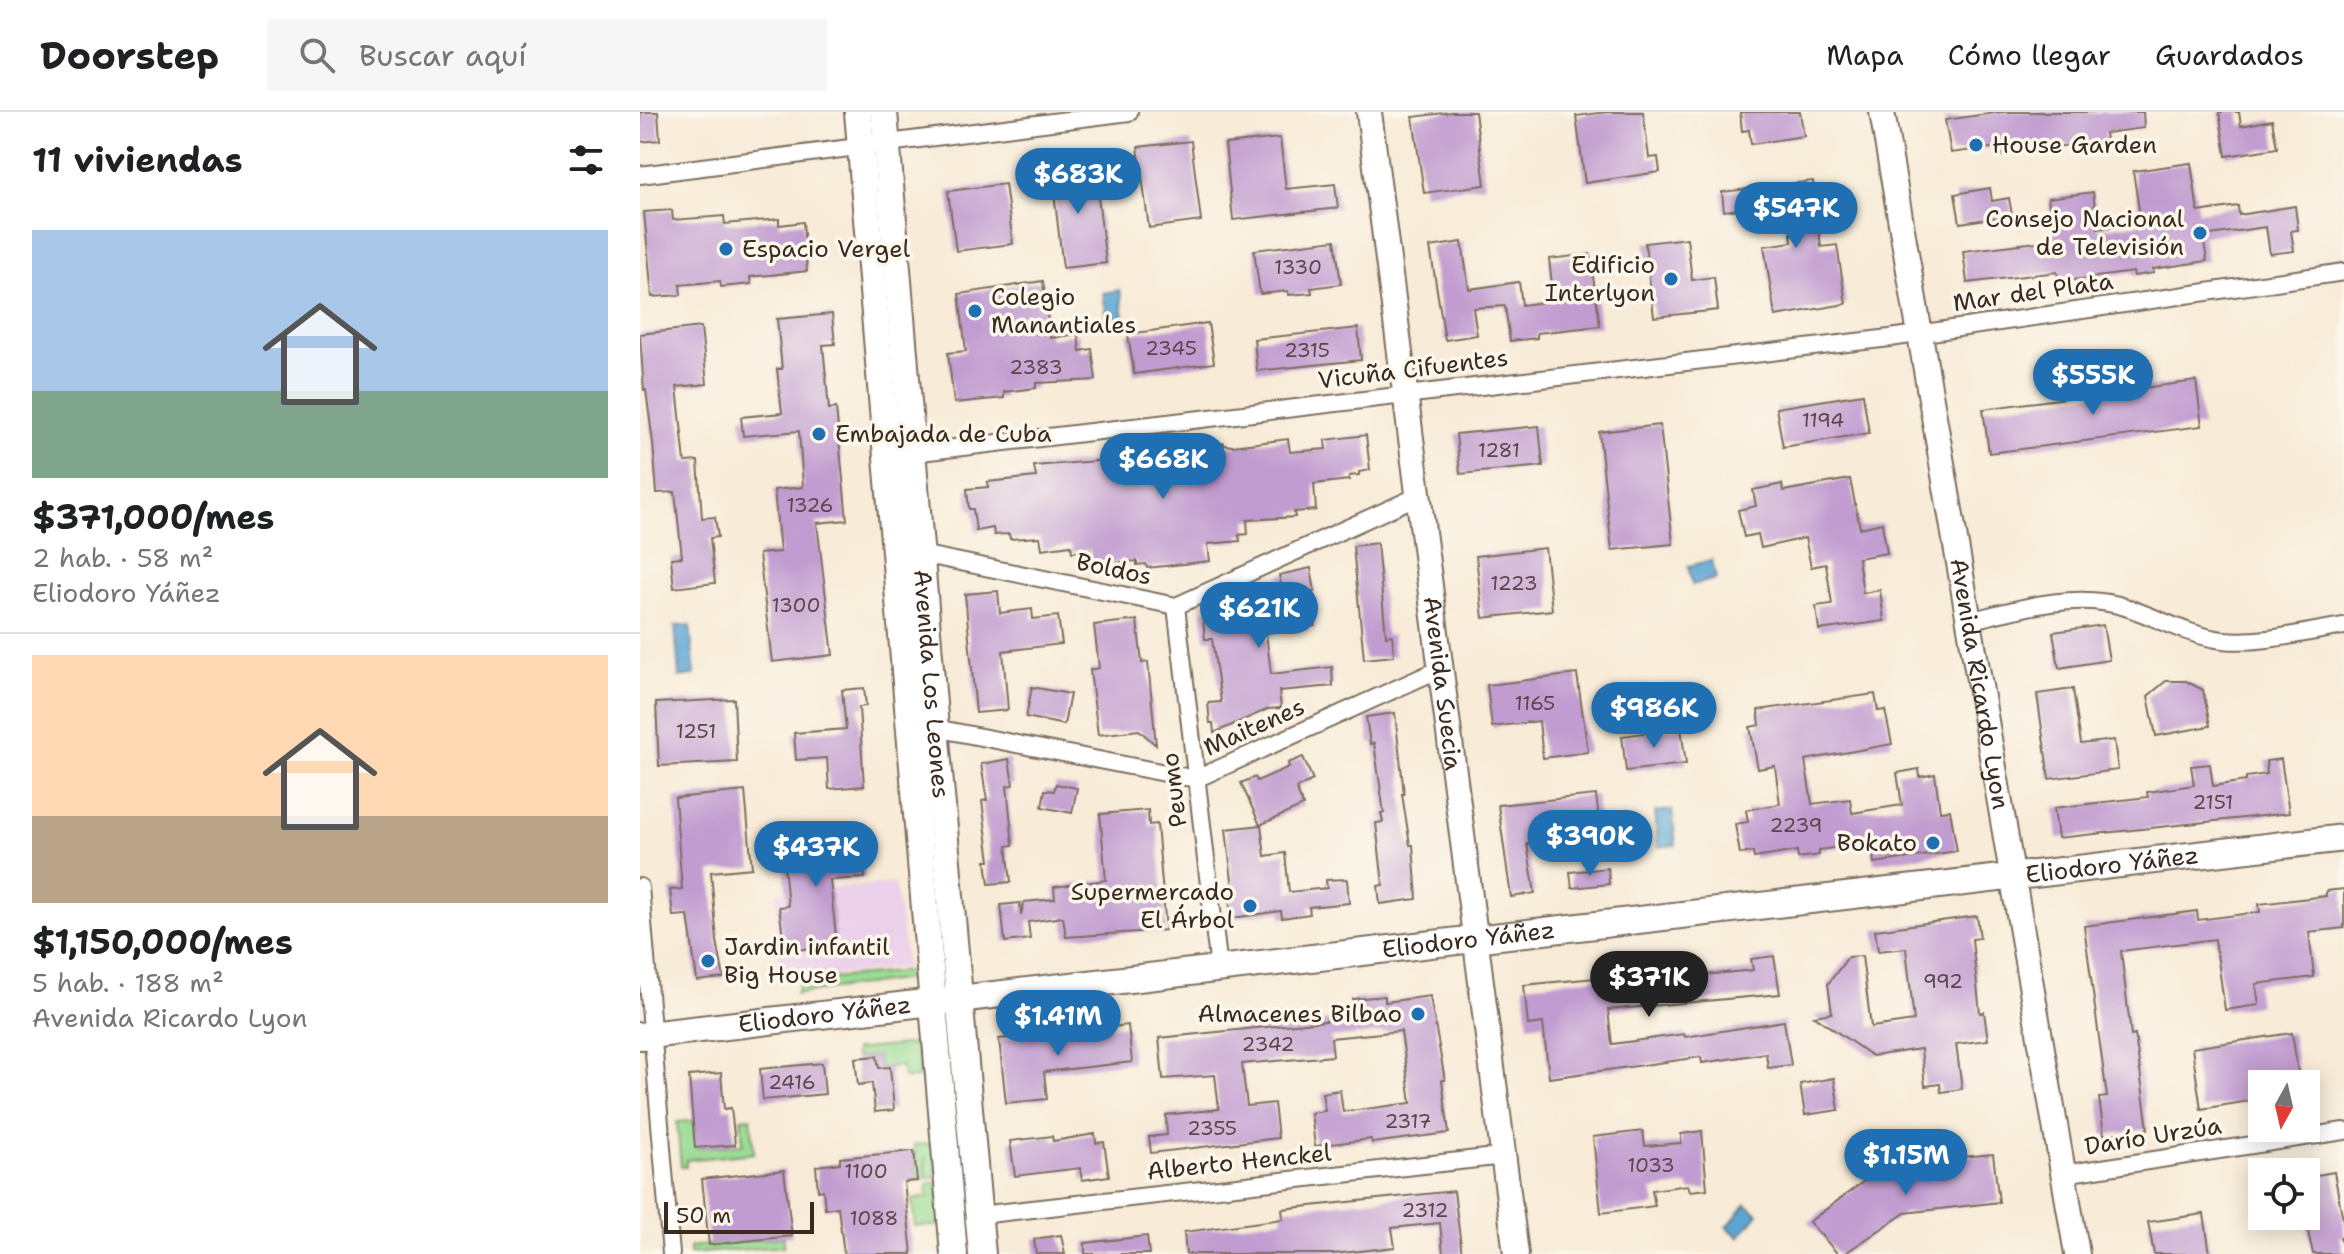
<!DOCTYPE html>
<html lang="es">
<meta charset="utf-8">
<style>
body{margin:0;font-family:"Shantell Sans",sans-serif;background:#f6f6f6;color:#202124;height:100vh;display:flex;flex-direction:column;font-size:30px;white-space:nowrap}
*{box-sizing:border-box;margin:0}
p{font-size:26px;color:#757577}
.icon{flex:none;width:44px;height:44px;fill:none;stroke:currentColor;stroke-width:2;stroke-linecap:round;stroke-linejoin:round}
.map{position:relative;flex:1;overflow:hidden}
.side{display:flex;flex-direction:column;background:#fff;width:640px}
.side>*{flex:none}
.needle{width:52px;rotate:188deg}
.fabs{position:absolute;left:1608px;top:958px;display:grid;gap:16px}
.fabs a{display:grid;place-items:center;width:72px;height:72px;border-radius:0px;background:#fff;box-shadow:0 4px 20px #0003;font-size:40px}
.scale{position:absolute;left:24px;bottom:20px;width:150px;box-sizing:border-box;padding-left:8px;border:4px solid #3b2a1e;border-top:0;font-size:22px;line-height:28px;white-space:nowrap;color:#3b2a1e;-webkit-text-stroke:6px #fbf7ec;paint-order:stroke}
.price{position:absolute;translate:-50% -68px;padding:0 18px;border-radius:28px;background:#1f6fb2;color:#fff;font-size:26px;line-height:52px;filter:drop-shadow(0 2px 4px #0008)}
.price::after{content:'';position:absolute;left:50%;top:48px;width:24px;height:18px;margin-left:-12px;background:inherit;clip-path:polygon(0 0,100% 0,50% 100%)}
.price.selected{background:#222;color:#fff}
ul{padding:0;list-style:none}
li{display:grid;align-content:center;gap:16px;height:424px;padding:0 32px}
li+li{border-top:2px solid #e0e0e0}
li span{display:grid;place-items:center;height:248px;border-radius:0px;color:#555}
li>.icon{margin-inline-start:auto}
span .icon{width:144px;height:144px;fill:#fffc;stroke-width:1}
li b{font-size:34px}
h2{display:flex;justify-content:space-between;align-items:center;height:96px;padding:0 32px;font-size:34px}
header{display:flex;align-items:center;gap:48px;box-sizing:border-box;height:112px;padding:0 40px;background:#fff;border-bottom:2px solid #e0e0e0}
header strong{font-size:38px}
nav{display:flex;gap:44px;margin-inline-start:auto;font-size:28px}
.search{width:560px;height:72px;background:#f6f6f6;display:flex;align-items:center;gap:20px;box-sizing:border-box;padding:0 28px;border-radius:0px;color:#757577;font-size:30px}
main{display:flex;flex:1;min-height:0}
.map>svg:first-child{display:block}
</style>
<header>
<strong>Doorstep</strong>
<div class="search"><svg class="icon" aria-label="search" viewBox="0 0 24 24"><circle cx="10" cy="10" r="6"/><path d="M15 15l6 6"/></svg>Buscar aquí</div>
<nav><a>Mapa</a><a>Cómo llegar</a><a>Guardados</a></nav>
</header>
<main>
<section class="side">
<h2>11 viviendas<svg class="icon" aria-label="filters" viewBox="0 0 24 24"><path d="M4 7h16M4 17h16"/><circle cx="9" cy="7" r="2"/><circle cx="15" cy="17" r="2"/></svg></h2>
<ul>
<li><span style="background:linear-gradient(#a9c7e8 65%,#7fa58c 0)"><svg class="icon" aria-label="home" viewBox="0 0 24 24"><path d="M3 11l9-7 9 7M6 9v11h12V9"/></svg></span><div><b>$371,000/mes</b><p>2 hab. · 58 m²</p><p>Eliodoro Yáñez</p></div></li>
<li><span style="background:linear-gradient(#ffd9b3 65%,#b9a48a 0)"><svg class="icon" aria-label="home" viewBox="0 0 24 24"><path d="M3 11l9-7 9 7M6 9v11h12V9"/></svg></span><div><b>$1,150,000/mes</b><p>5 hab. · 188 m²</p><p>Avenida Ricardo Lyon</p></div></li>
</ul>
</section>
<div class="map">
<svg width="1704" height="1142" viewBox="0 0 1704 1142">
<rect width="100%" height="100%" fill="#fbf7ec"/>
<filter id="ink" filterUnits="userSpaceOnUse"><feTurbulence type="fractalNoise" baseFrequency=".0125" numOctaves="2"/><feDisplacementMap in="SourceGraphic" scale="16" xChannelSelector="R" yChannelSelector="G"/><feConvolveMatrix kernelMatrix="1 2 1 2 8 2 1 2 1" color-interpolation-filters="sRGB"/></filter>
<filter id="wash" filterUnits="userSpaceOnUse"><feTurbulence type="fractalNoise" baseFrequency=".006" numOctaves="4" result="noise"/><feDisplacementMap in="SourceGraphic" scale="32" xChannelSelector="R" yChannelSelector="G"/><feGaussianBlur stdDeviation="1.8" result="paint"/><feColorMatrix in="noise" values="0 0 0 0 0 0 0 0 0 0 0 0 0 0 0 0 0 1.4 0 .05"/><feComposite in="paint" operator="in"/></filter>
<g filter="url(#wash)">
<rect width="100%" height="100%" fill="#f8ebd7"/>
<polygon fill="#ecd1ea" points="255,771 267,855 140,869 136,780"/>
<g fill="#99dc93" stroke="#6a8358" stroke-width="2">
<polygon points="268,859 270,867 156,882 161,869"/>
<polygon points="272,932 273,935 277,935 279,966 263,966 262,954 239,956 237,944 215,946 215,938"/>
<polygon points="111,1005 114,1041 46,1048 46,1055 41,1055 37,1010 53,1009 56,1036 103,1032 101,1006"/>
<polygon points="294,1031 297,1065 287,1066 285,1045 286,1066 277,1067 274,1033"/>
<polygon points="297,1071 300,1114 275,1114 272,1087 288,1085 287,1072"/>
<polygon points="144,1125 144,1134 50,1142 50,1135"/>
</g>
<g fill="#5ca5d3" stroke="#4c6878" stroke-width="2">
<polygon points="480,178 485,211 468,214 463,181"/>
<polygon points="1072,448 1076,467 1052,473 1048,454"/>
<polygon points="50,513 55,563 39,565 35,514"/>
<polygon points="1032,698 1036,733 1018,735 1015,700"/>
<polygon points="1106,1092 1118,1102 1099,1125 1087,1115"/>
</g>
<g id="blocks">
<g fill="#c19cd0">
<polygon points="0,0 18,0 20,28 0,30"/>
<polygon points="811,0 835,0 845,73 784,81 773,5"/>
<polygon points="966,0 1003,0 1009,46 1018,45 1020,60 945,71 936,4"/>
<polygon points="1100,0 1160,0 1164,24 1111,32 1109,18 1102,19"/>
<polygon points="1361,0 1503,0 1504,16 1465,21 1466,28 1357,43 1356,35 1311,41 1305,8"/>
<polygon points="1579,0 1599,0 1601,14 1632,8 1637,36 1586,44"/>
<polygon points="640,26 646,77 695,72 698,96 593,108 585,32"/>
<polygon points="551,29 561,109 509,116 498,35"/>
<polygon points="454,51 466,151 423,156 411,56"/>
<polygon points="1551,51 1558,100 1598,94 1599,103 1655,94 1658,118 1651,119 1654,139 1630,142 1626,115 1563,124 1567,149 1513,157 1514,161 1494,164 1493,160 1419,170 1417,160 1327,171 1323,139 1414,128 1408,86 1453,80 1458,117 1501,111 1493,59"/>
<polygon points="1173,69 1181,135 1197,133 1206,192 1135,204 1124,134 1152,130 1147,91 1084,99 1082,80"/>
<polygon points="365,72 373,132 316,139 308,79"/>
<polygon points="1350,76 1352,89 1369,86 1372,103 1320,111 1315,82"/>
<polygon points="32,98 33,108 84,104 85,112 139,107 139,113 163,110 167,159 110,165 111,172 81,175 80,169 40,173 41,183 12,185 4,100"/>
<polygon points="1047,126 1052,168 1074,165 1078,198 1014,205 1005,131"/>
<polygon points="695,128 701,172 671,176 672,181 649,183 648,179 620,182 614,138"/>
<polygon points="822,130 829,177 879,170 882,193 914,189 909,147 950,142 960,214 897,221 897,226 870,229 865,194 833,196 837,223 805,228 790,135"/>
<polygon points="403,169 410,226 438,222 440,239 452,237 456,268 396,271 396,276 364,280 364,286 314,291 308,241 326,239 319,182"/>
<polygon points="192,202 195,232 183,233 189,297 196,296 207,408 177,411 193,543 132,550 119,442 140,440 134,378 163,375 159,319 103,324 101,305 142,301 137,257 142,257 137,207"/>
<polygon points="568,211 574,251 494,262 488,222"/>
<polygon points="61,215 67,272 37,275 45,350 58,349 62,406 75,405 78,425 70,426 75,471 34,476 31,446 42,445 35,380 17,381 13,331 6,278 4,278 0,222"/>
<polygon points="718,216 721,248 617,259 614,227"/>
<polygon points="1556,269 1562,314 1349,341 1343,297"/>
<polygon points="1223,282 1229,321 1143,335 1136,296"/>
<polygon points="1020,313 1033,432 972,438 959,320"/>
<polygon points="899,314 903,354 820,362 816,322"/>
<polygon points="726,323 730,358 719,360 719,363 709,364 709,368 674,372 676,398 654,400 655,405 607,408 608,422 599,423 600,429 568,432 570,449 507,456 506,452 497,453 497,449 462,452 462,449 451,450 450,438 432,440 431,433 402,437 400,425 370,427 369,422 354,423 353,416 336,419 333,397 329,397 327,377 348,375 347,370 396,365 394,354 508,345 510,360 514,359 514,365 571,357 568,332 584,331 584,333 593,334 648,327 650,340 686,337 685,328"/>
<polygon points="1210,367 1220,416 1242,411 1247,441 1218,446 1223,481 1240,478 1244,509 1179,518 1176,494 1192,492 1186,452 1171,455 1165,426 1121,436 1118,422 1104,425 1098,398 1116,394 1113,378 1142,372 1143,379"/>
<polygon points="737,431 746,524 752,523 754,544 724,547 713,434"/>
<polygon points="905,436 912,498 843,506 836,444"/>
<polygon points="671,456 675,480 670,481 675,514 626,521 631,562 692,555 693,574 639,579 641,596 628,597 574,621 573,611 570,611 568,591 581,590 572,527 565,527 562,498 597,495 596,491 624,488 623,480 642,478 639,463"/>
<polygon points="358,479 360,501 392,497 393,507 418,504 422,532 363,539 368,598 336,601 325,482"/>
<polygon points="497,508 502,551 508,550 516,633 499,618 458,623 450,558 459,556 454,513"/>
<polygon points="1463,513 1469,548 1419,556 1413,520"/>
<polygon points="937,562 948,640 903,646 899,609 852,615 847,573"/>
<polygon points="1526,569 1546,569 1563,578 1570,614 1516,624 1508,584"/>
<polygon points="392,575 430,582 424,613 386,605"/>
<polygon points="224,576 226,594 219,595 224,674 189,677 187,646 156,648 154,621 206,617 202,578"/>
<polygon points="1433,577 1441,632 1474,628 1478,658 1409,667 1397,582"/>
<polygon points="1235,582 1238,599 1245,598 1252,632 1165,648 1172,692 1210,687 1212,701 1262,693 1257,661 1279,657 1280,665 1295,662 1300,699 1310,698 1317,739 1234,751 1231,730 1179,738 1179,743 1158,746 1157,739 1114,746 1113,740 1100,742 1095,712 1108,710 1106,698 1140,692 1135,654 1118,657 1110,615 1120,613 1118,598"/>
<polygon points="94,587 97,650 19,654 16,591"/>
<polygon points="755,601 764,682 762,682 770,733 773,733 777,787 740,792 738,774 743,773 736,711 743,710 741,701 744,701 734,631 730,632 726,605"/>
<polygon points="1041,616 1046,652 986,659 982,624"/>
<polygon points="663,645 673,668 656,676 663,694 620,713 601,671 615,665 617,669 649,655 648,651"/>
<polygon points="369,647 373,673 367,674 373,733 367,734 371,770 349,772 346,749 350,749 342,689 347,688 341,652"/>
<polygon points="1641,647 1649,701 1418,726 1414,696 1508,685 1507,680 1554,673 1551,654 1570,652 1573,674 1606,669 1606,665 1627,662 1626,649"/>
<polygon points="416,672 437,676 432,701 402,695 405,678 414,679"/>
<polygon points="105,679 112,756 71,760 77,829 84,866 57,869 48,803 33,804 30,778 42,777 35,686"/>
<polygon points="956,683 961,725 887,732 895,781 871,785 858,693"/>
<polygon points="508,698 509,713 517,712 526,818 426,825 423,805 388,810 390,827 365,830 361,793 380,791 381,803 384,790 415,787 414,775 466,768 460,702"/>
<polygon points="621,713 625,744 645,741 649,780 687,776 686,768 707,767 709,791 669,795 670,802 642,806 641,799 592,806 589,787 594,786 586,717"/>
<polygon points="221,724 225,766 190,768 197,834 145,839 139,795 148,794 142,731"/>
<polygon points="968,756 969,772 932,776 930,760"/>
<polygon points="1704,777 1704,816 1669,820 1674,865 1616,872 1619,893 1585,898 1575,827 1481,839 1491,924 1495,923 1508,1017 1464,1023 1459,986 1467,985 1444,814 1557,799 1558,808 1620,800 1619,792 1686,784 1686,779"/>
<polygon points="1337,804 1340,826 1332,827 1340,901 1344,900 1348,928 1316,932 1322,977 1301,980 1300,972 1285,974 1281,937 1232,944 1174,904 1192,901 1188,872 1208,845 1222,844 1231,915 1274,909 1266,836 1238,839 1235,818"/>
<polygon points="1134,844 1140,882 968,898 972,932 1044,922 1045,925 1144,909 1151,953 1128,956 1126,941 1062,951 1061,945 909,966 903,911 888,913 884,873 986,863 985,855 1024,851 1026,867 1113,858 1111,847"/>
<polygon points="745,884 745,890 790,884 805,968 802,968 809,1021 732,1031 731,1027 675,1034 671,1001 685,999 682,981 700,978 703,1000 771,991 761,919 691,926 693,944 602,952 607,994 634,991 638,1026 511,1041 509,1025 527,1023 526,1003 579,997 575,963 523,967 519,926 714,906 713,887"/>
<polygon points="488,913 492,950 404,960 407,987 366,991 359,927"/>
<polygon points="1652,921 1660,972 1622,972 1622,987 1561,997 1552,936"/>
<polygon points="237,944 239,956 250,955 254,998 235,1000 232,971 218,973 215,946"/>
<polygon points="182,951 185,982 123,988 120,957"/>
<polygon points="81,961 84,997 91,996 95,1033 55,1036 49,964"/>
<polygon points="1194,966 1199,998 1165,1003 1160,972"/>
<polygon points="1003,1019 1005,1034 1041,1031 1041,1022 1062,1019 1067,1077 1050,1079 1048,1073 1012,1078 1015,1094 961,1101 953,1025"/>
<polygon points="455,1022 456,1031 464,1030 469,1064 442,1068 440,1056 375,1064 370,1029 412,1024 413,1029"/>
<polygon points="274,1039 277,1069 264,1070 272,1142 204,1142 198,1095 185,1097 183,1078 178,1079 176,1054 200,1051 200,1046"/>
<polygon points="1353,1042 1359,1090 1265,1101 1204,1142 1198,1142 1169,1110 1247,1052"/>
<polygon points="144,1058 152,1124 69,1133 62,1067"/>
<polygon points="1694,1060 1704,1113 1704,1124 1700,1125 1704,1142 1673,1142 1666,1110 1666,1065"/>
<polygon points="814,1079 822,1142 803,1142 800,1111 752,1116 755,1135 693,1142 546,1142 544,1120 643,1107 642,1097"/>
<polygon points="1564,1102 1570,1142 1514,1142 1508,1110"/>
<polygon points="421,1123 425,1142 396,1142 394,1127"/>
<polygon points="507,1124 509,1142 445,1142 445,1131"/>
</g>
</g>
</g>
<g filter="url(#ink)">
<use href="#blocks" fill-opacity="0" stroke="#7d6e5f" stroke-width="2"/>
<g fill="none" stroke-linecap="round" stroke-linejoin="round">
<defs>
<g id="street">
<polyline points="0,63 489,0"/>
<polyline points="272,341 1250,226 1704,160"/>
<polyline points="281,442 536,494 780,383"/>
<polyline points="536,494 579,857"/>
<path d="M1329,509c48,-12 107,-30 156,-14 32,10 64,29 98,33 39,4 82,-8 121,-14"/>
<polyline points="295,616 556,667 802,556"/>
<polyline points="0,775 31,1142"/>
<polyline points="1423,1062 1704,1019"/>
<polyline points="339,1103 864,1044"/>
</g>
<g id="secondary">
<path id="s1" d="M729,0l147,1142"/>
<path id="s2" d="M1242,0l195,1142"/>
</g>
<g id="primary">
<polyline points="218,0 314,1142"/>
<path id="s3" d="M244,0l51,616 47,526"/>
<path id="s4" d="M0,924l1704,-198"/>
</g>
</defs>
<use href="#street" stroke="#7d6e5f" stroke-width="20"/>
<use href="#secondary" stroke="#7d6e5f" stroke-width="28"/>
<use href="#primary" stroke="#7d6e5f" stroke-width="30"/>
<use href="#street" stroke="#fff" stroke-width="16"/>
<use href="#secondary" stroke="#fff" stroke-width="24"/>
<use href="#primary" stroke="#fff" stroke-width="26"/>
</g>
</g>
<g fill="#1f6fb2" stroke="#fbf7ec" stroke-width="3">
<circle cx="1336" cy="33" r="8"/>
<circle cx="1560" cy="121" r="8"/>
<circle cx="86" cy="137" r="8"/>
<circle cx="1031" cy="167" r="8"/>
<circle cx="335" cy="199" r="8"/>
<circle cx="179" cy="322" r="8"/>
<circle cx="1293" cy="731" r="8"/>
<circle cx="610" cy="794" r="8"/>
<circle cx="68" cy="849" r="8"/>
<circle cx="778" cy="902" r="8"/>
</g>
<g text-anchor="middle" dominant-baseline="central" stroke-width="7" stroke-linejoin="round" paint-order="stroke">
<g font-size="20" fill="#5c464a">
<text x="658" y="155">1330</text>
<text x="531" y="236">2345</text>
<text x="667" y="238">2315</text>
<text x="396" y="255">2383</text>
<text x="1183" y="308">1194</text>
<text x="859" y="338">1281</text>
<text x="170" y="393">1326</text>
<text x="874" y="471">1223</text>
<text x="156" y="493">1300</text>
<text x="895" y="591">1165</text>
<text x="56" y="619">1251</text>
<text x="1573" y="690">2151</text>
<text x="1156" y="713">2239</text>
<text x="1303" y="869">992</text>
<text x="628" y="932">2342</text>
<text x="152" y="970">2416</text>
<text x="768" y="1009">2317</text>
<text x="572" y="1016">2355</text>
<text x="1011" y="1053">1033</text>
<text x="226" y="1059">1100</text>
<text x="785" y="1098">2312</text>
<text x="234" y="1106">1088</text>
</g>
<g font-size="24" fill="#3b2a1e" stroke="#fbf7ec" text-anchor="start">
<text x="1352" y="33">House Garden</text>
<text x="1544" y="107" text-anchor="end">Consejo Nacional<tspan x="1544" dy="28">de Televisión</tspan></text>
<text x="102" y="137">Espacio Vergel</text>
<text x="1015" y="153" text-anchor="end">Edificio<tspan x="1015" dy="28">Interlyon</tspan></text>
<text x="351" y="185">Colegio<tspan x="351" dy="28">Manantiales</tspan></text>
<text x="195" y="322">Embajada de Cuba</text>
<text x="1277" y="731" text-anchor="end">Bokato</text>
<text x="594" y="780" text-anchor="end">Supermercado<tspan x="594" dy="28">El Árbol</tspan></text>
<text x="84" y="835">Jardin infantil<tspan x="84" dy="28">Big House</tspan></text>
<text x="762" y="902" text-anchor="end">Almacenes Bilbao</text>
</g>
<g font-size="24" fill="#3b2a1e" stroke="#fbf7ec">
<text transform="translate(1393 180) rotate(-8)">Mar del Plata</text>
<text transform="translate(773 257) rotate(-7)">Vicuña Cifuentes</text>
<text transform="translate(474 457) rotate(12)">Boldos</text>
<text stroke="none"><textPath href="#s3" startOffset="574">Avenida Los Leones</textPath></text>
<text stroke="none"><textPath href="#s1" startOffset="576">Avenida Suecia</textPath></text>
<text stroke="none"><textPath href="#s2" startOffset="580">Avenida Ricardo Lyon</textPath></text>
<text transform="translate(614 615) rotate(-24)">Maitenes</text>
<text transform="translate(534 678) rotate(-97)">Peumo</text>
<text stroke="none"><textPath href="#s4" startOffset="1482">Eliodoro Yáñez</textPath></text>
<text stroke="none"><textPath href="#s4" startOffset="834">Eliodoro Yáñez</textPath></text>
<text stroke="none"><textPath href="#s4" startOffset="186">Eliodoro Yáñez</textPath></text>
<text transform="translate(1513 1024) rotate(-9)">Darío Urzúa</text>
<text transform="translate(599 1050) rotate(-6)">Alberto Henckel</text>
</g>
</g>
</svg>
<div class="fabs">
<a><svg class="needle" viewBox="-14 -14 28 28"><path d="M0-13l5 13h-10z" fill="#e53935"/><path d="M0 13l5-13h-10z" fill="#757577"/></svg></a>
<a><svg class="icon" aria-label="locate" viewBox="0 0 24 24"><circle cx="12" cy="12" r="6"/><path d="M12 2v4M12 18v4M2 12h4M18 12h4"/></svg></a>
</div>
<div class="scale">50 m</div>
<b class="price" style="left:438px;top:104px">$683K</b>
<b class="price" style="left:1156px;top:138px">$547K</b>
<b class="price" style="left:1453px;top:305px">$555K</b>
<b class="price" style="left:523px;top:389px">$668K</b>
<b class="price" style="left:619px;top:538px">$621K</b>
<b class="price" style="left:1014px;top:638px">$986K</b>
<b class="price" style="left:950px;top:766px">$390K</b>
<b class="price" style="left:176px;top:777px">$437K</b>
<b class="price selected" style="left:1009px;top:907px">$371K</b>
<b class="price" style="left:418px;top:946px">$1.41M</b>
<b class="price" style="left:1266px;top:1085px">$1.15M</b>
</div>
</main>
